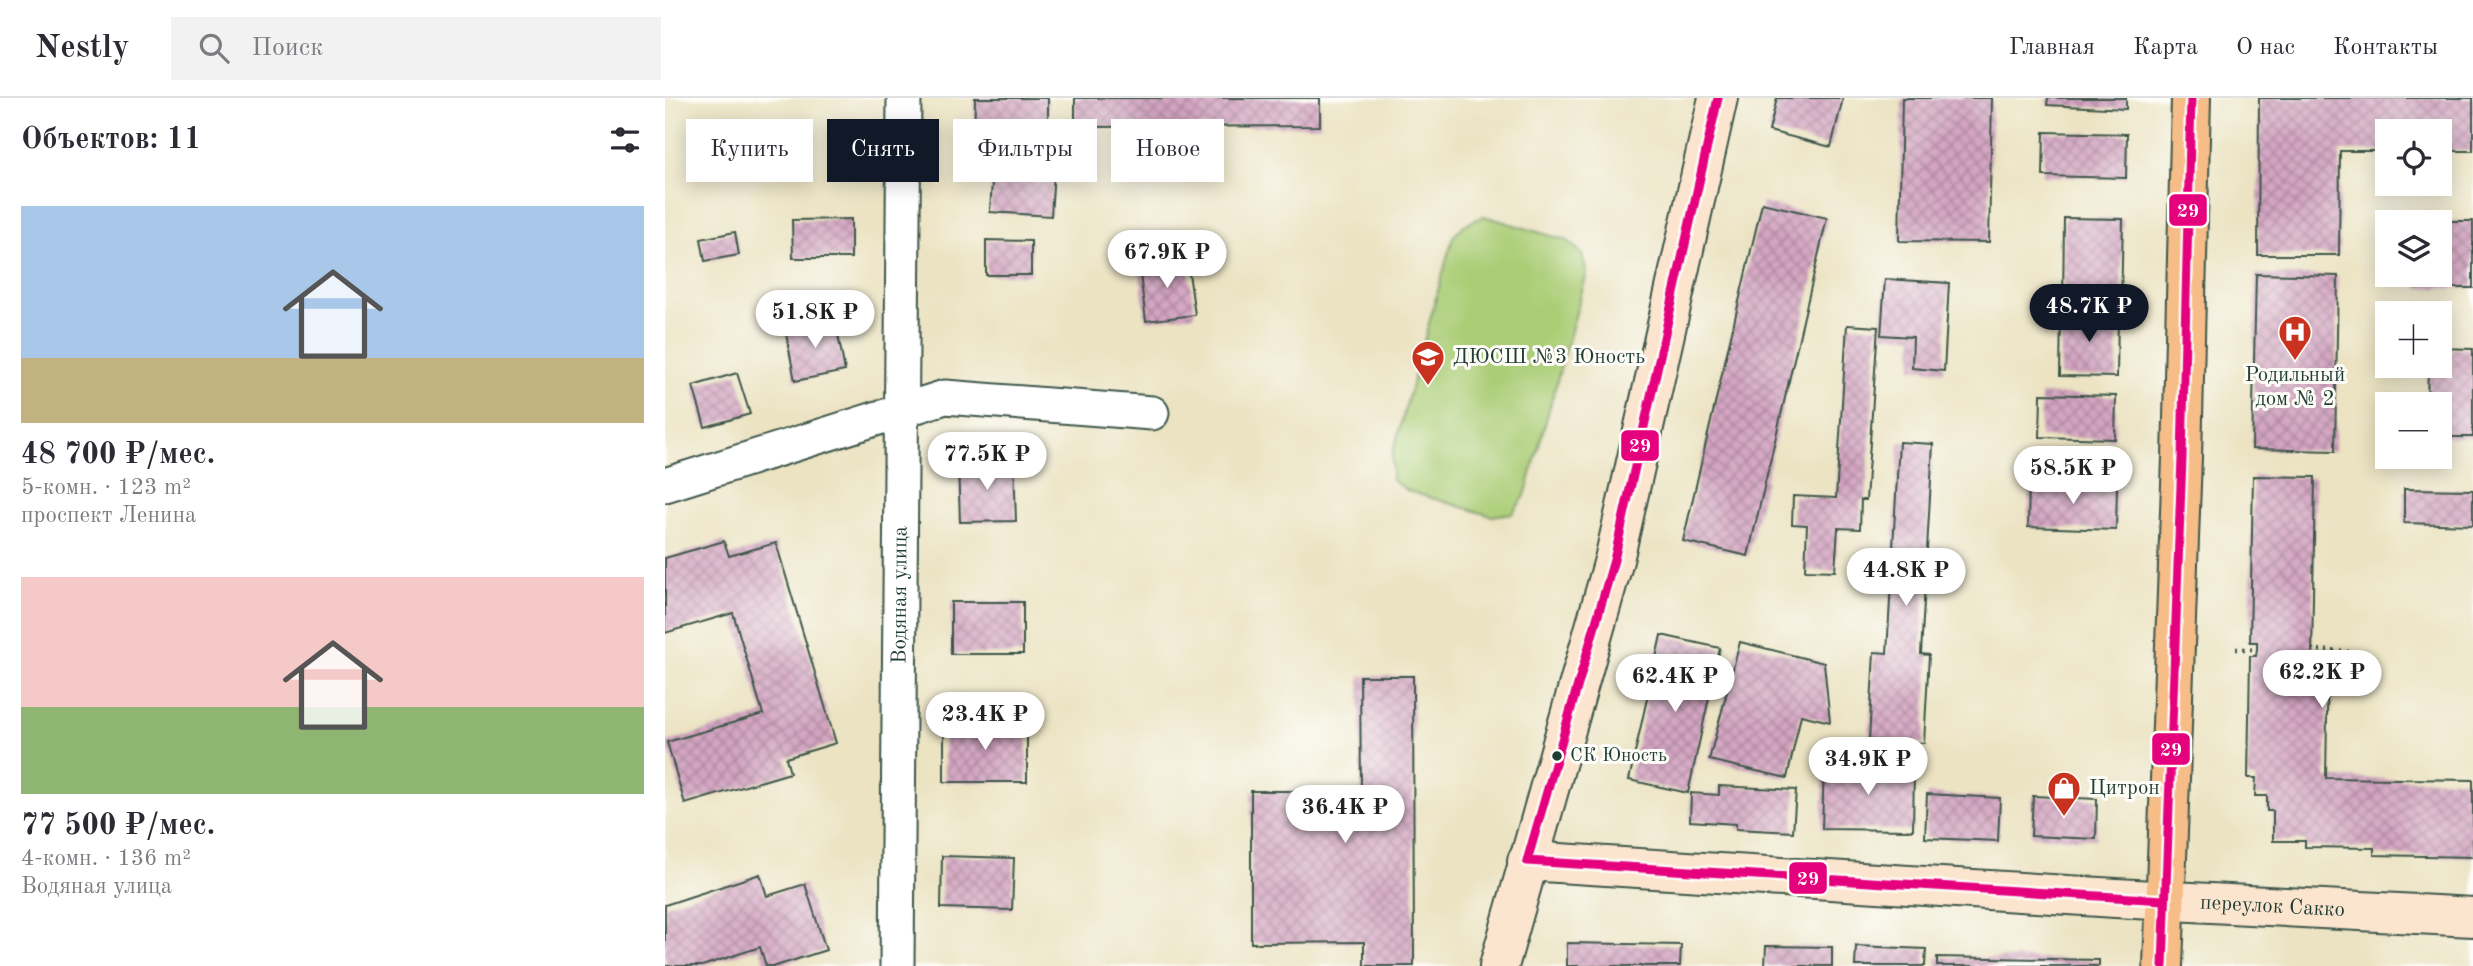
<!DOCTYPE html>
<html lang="ru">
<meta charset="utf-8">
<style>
body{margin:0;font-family:"Old Standard TT",serif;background:#f2f2f3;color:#2b2b33;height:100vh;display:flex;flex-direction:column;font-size:26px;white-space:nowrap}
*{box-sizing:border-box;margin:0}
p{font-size:23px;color:#7c7c81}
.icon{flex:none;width:38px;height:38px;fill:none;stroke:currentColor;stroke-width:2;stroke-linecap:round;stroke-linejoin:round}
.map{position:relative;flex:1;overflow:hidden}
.panel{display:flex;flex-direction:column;background:#fff;width:665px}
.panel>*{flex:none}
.top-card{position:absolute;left:21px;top:21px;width:665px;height:63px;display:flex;gap:14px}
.fabs{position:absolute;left:1710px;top:21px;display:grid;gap:14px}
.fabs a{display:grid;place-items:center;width:77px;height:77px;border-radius:0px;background:#fff;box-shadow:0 4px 18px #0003;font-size:35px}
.price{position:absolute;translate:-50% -60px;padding:0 16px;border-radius:24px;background:#fff;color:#222;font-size:23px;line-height:46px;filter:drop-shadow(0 2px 4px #0008)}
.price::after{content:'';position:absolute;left:50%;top:42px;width:21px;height:16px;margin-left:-10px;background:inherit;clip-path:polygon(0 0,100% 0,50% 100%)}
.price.active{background:#111827;color:#fff}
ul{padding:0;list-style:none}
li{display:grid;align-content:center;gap:14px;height:371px;padding:0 21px}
li span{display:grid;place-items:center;height:217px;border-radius:0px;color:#555}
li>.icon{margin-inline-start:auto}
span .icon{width:126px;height:126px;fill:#fffc;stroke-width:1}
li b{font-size:30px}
h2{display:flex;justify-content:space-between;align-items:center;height:84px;padding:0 21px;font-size:30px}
.pill{padding:0 24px;border-radius:0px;background:#fff;box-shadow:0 4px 18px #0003;font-size:24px;line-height:63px}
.pill.active{background:#111827;color:#fff}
header{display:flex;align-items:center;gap:42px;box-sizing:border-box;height:98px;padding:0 35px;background:#fff;border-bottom:2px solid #e1e1e2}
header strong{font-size:33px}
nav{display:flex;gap:38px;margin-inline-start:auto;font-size:24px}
.search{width:490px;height:63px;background:#f2f2f3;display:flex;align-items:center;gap:18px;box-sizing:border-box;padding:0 24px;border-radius:0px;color:#7c7c81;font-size:26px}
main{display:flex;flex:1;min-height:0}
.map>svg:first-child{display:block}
</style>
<header>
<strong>Nestly</strong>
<div class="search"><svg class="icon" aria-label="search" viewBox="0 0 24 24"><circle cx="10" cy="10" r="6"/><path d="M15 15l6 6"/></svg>Поиск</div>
<nav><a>Главная</a><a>Карта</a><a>О нас</a><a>Контакты</a></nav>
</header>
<main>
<section class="panel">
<h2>Объектов: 11<svg class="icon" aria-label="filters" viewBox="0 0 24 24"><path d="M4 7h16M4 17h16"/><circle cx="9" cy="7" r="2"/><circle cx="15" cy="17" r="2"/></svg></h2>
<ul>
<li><span style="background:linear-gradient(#a9c7e8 70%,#c2b280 0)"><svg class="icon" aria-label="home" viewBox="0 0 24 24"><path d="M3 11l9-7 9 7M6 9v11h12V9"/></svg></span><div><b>48 700 ₽/мес.</b><p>5-комн. · 123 m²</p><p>проспект Ленина</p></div></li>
<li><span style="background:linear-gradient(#f6c9c9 60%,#8fb573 0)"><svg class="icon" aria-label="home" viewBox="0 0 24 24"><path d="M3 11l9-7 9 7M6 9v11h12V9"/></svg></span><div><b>77 500 ₽/мес.</b><p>4-комн. · 136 m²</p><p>Водяная улица</p></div></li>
</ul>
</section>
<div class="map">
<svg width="1808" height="868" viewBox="0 0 1808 868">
<defs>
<pattern id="building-cross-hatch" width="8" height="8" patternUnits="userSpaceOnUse" patternTransform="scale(1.75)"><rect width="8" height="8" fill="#d4a5c2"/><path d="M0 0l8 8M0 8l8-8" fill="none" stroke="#ab889e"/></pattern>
</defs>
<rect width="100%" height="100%" fill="#fdfcf7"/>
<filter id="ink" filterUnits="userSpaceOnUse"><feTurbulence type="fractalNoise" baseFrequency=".0143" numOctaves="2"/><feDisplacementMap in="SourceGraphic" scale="14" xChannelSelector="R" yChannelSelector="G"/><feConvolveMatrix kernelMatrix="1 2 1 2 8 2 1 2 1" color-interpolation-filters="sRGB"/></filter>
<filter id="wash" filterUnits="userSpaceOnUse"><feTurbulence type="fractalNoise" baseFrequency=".00686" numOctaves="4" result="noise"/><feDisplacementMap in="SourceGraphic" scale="28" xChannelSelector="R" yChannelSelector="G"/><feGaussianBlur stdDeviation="1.57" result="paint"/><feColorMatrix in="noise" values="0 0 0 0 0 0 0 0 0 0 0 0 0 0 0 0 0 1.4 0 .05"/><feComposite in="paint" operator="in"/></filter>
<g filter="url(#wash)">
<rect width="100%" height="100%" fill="#ebe3c2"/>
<polygon fill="#aacd76" stroke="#648555" stroke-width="2" points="819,118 903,143 917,156 922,175 860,398 847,415 827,418 743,393 727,382 727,358 788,139 799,127"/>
<g id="blocks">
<g fill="url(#building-cross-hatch)">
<polygon points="310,0 383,0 383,47 309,47"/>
<polygon points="410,0 655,0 655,28 410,29"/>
<polygon points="1112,0 1178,0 1166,49 1104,33"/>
<polygon points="1237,0 1327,0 1324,144 1234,143"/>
<polygon points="1383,0 1461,0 1461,11 1382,7"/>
<polygon points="1594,0 1808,0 1808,53 1774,53 1774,33 1722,33 1722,53 1675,53 1674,157 1593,157"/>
<polygon points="1379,34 1462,36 1461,80 1378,78"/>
<polygon points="328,69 389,73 386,118 325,114"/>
<polygon points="1097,105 1162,120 1083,458 1018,443"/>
<polygon points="1399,120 1458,121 1456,209 1398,208"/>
<polygon points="186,121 186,160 128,160 127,122"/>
<polygon points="1774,123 1808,123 1808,190 1752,190 1752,177 1774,177"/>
<polygon points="70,134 74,157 40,163 36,141"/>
<polygon points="321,142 366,143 366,177 321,177"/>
<polygon points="522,161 530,217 481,223 474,168"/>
<polygon points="1591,176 1673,178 1670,353 1587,351"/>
<polygon points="1220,181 1284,185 1279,273 1247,270 1248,239 1216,237"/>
<polygon points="1396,213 1453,214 1452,279 1395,278"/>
<polygon points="170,221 180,273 130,283 120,230"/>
<polygon points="1182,227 1213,229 1201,402 1196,402 1195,431 1173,430 1170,473 1140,472 1142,427 1127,426 1128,398 1171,400"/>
<polygon points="1774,250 1808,251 1808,339 1774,339 1774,306 1762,306 1763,268 1774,268"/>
<polygon points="72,275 85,316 40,329 28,288"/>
<polygon points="1376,296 1451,298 1450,341 1375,339"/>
<polygon points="1234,344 1268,346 1256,556 1264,557 1259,645 1204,642 1209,554 1222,555"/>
<polygon points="349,364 351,423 295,424 293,365"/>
<polygon points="1588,378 1650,379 1647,559 1663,559 1661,680 1808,682 1808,759 1709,757 1709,750 1640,749 1640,743 1608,743 1608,713 1602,713 1602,698 1590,698 1591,680 1583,680 1585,558 1591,558 1592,551 1592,544 1585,544"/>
<polygon points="1364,384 1452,387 1451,432 1363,429"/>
<polygon points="1739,391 1808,392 1808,427 1739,425"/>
<polygon points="59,443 64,458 111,445 171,645 121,660 125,675 20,706 2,644 98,616 68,515 0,535 0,460"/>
<rect x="286" y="504" width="72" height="52"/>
<polygon points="996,537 1055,550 1023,695 964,682"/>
<polygon points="1075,544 1159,565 1165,624 1136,617 1122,680 1044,662"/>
<polygon points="695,578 748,578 749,868 699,868 699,844 586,845 586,693 696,693"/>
<rect x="279" y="624" width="83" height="60"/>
<polygon points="1159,666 1249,668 1248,732 1157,731"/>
<polygon points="1054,688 1131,692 1128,734 1071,731 1071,726 1025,723 1026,695 1054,697"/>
<polygon points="1262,696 1335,700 1333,743 1260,740"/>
<polygon points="1368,698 1432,701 1431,741 1366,738"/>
<polygon points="277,758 349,760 347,812 276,810"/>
<polygon points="95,776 102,798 140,786 161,852 111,868 101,868 95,849 37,868 0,868 0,807"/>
<polygon points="902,845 1016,847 1015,868 902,868"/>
<polygon points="1101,848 1167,849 1167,868 1100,868"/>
<polygon points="1191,848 1261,851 1260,868 1190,868"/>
<polygon points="1272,859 1434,862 1434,868 1272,868"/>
</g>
</g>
</g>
<g filter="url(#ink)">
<use href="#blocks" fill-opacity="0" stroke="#3e5649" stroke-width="2"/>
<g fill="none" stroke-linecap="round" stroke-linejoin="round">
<defs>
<g id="street">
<polyline points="0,387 280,299 487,315"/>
<path id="s1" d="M232,868l7,-868"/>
</g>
<g id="secondary">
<path id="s2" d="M862,763l589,37 357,19"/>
<polyline points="834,868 949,462 1053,0"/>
</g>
<polyline id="primary" points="1498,868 1517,360 1526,0"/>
</defs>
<use href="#street" stroke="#3e5649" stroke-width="37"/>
<use href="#secondary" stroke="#3e5649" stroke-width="42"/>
<use href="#primary" stroke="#3e5649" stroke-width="42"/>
<g stroke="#3e5649" stroke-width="4.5" stroke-dasharray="2 5" stroke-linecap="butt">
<polyline points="1571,551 1592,551"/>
<polyline points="1647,552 1687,554"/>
</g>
<use href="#street" stroke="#fff" stroke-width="33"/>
<use href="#secondary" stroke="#fce5cf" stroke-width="38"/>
<use href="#primary" stroke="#f7bd88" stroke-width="38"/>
<defs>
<g id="bus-1">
<polyline points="1053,0 949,462 862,763 1499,802"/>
<polyline points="1498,868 1517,360 1526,0"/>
</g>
</defs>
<use href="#bus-1" stroke="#fdfcf7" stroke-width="14"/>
<use href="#bus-1" stroke="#e5007d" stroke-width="9"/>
</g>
</g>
<defs>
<symbol id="hospital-pin" viewBox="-11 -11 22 30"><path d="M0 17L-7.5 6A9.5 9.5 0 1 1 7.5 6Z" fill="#c8321e" stroke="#fdfcf7"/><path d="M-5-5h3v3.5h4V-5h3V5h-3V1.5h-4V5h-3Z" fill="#fff"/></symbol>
<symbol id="school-pin" viewBox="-11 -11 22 30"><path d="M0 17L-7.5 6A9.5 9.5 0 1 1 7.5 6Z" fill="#c8321e" stroke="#fdfcf7"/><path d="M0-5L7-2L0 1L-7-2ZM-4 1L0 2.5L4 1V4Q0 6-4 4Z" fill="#fff"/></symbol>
<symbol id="shop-pin" viewBox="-11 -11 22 30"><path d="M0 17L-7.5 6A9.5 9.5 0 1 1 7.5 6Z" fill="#c8321e" stroke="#fdfcf7"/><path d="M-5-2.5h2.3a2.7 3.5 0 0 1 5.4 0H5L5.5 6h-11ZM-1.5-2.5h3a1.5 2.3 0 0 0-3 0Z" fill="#fff"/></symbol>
</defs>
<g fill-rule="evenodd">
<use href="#hospital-pin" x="1611" y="215" width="38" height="52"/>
<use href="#school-pin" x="744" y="240" width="38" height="52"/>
<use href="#shop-pin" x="1380" y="671" width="38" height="52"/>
</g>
<circle fill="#1f3d34" stroke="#fdfcf7" stroke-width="2.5" cx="892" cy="658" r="6"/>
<g text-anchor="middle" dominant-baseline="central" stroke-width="6" stroke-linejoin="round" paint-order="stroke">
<g font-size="19" fill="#1f3d34" stroke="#fdfcf7" text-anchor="start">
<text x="905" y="658">СК Юность</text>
</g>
<g font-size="21" fill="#1f3d34" stroke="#fdfcf7" text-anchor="start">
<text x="788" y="259">ДЮСШ №3 Юность</text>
<text x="1630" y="277" text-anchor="middle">Родильный<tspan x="1630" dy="24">дом № 2</tspan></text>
<text x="1424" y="690">Цитрон</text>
</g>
<g font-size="21" fill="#1f3d34" stroke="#fdfcf7">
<text stroke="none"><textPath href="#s1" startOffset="371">Водяная улица</textPath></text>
<text stroke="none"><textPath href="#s2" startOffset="747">переулок Сакко</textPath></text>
</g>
</g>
<g stroke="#fdfcf7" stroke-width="2.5">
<rect x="1503" y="95" width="40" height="34" rx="7" fill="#e5007d"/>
<rect x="955" y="331" width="40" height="33" rx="7" fill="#e5007d"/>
<rect x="1486" y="634" width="40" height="34" rx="7" fill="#e5007d"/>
<rect x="1123" y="763" width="40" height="34" rx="7" fill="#e5007d"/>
</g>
<g font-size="19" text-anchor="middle" font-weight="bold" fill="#fff">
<text x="1523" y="119">29</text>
<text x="975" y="354">29</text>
<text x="1506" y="658">29</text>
<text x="1143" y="787">29</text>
</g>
</svg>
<div class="fabs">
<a><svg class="icon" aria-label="locate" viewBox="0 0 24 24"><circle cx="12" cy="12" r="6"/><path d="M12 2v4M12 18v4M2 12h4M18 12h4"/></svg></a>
<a><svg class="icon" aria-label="layers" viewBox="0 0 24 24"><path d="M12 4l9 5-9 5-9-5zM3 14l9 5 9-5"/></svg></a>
<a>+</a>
<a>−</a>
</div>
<b class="price" style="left:502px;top:192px">67.9K ₽</b>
<b class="price active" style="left:1424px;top:246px">48.7K ₽</b>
<b class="price" style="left:150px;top:252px">51.8K ₽</b>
<b class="price" style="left:322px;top:394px">77.5K ₽</b>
<b class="price" style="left:1408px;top:408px">58.5K ₽</b>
<b class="price" style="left:1241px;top:510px">44.8K ₽</b>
<b class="price" style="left:1657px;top:612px">62.2K ₽</b>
<b class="price" style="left:1010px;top:616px">62.4K ₽</b>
<b class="price" style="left:320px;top:654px">23.4K ₽</b>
<b class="price" style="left:1203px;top:699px">34.9K ₽</b>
<b class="price" style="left:680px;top:747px">36.4K ₽</b>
<div class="top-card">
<a class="pill">Купить</a>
<a class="pill active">Снять</a>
<a class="pill">Фильтры</a>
<a class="pill">Новое</a>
</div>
</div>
</main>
